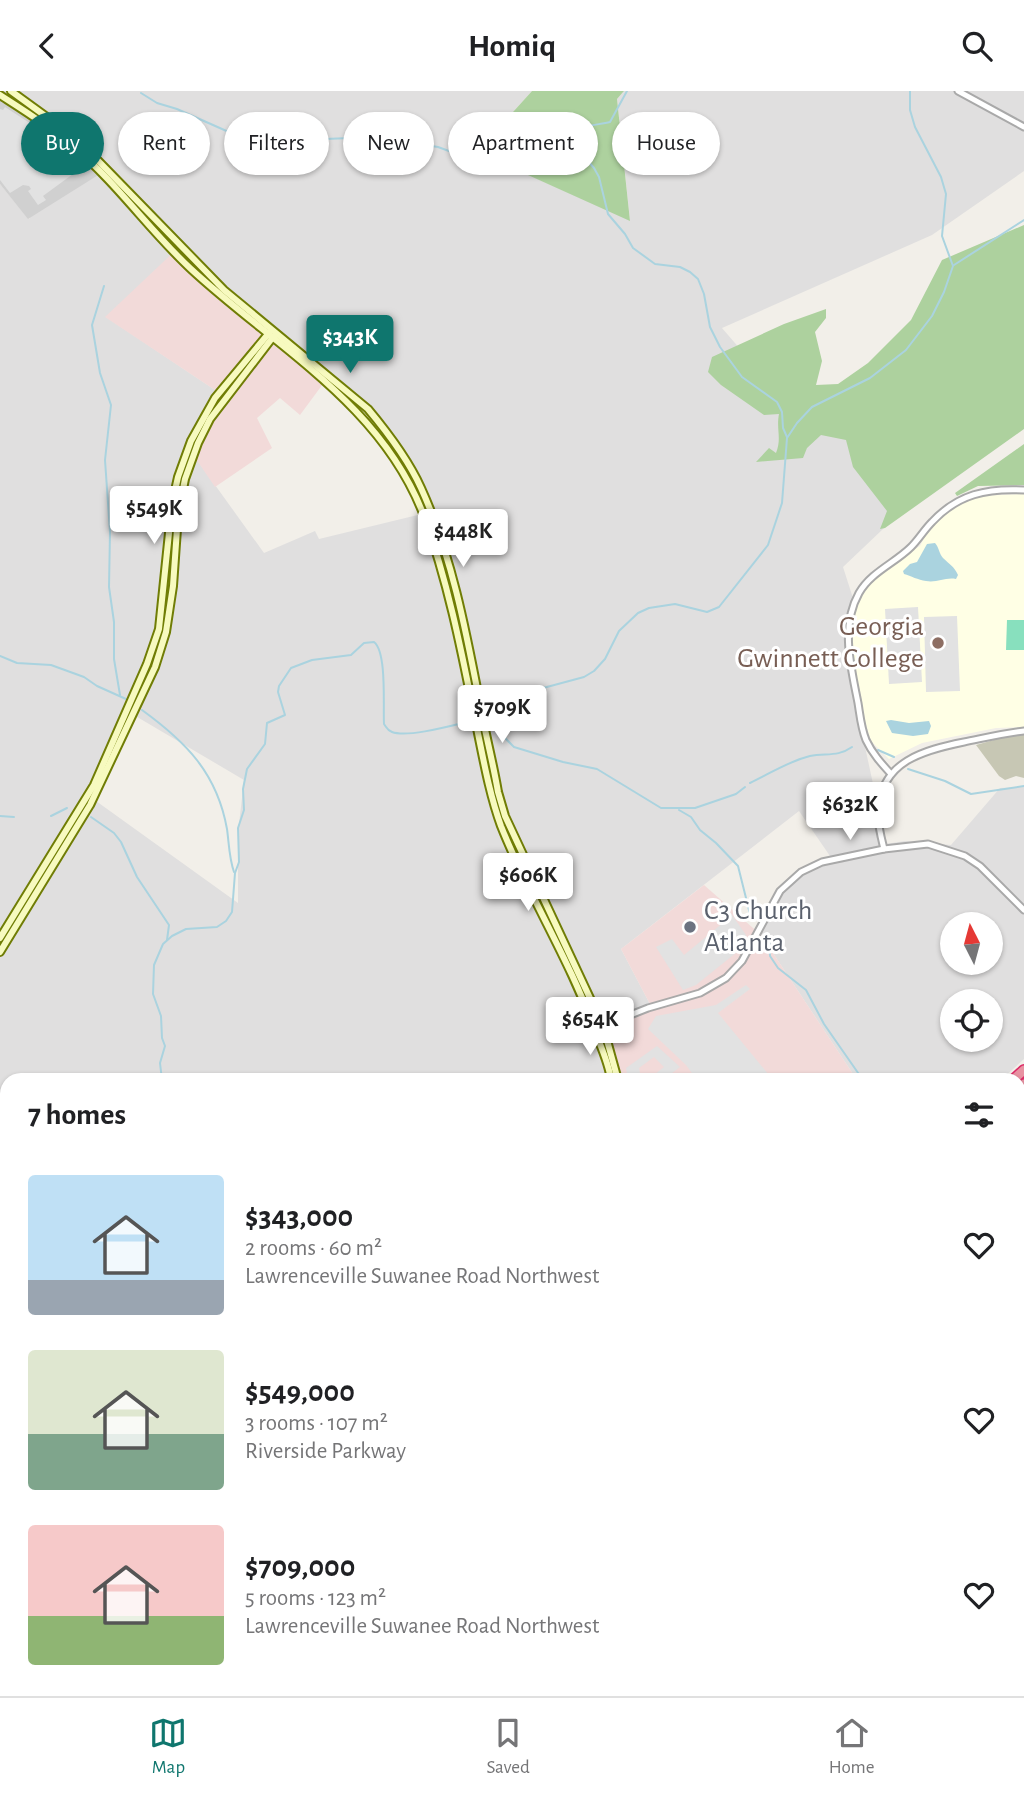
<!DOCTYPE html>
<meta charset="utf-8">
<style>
body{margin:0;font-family:"Alegreya Sans",sans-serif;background:#f6f6f6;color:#202124;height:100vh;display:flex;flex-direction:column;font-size:26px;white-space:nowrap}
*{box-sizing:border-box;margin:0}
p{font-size:23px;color:#757577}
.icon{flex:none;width:38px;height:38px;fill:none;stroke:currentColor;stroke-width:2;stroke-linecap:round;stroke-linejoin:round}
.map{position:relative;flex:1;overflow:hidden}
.side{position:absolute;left:0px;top:982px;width:1026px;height:625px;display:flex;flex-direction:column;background:#fff;border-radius:21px 21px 0 0;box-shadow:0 2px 5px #0004}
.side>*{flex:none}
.top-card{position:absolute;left:21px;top:21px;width:984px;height:63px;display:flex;gap:14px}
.needle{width:46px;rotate:354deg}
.controls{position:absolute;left:940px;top:821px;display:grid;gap:14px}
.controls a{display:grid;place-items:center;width:63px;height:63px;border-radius:50%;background:#fff;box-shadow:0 2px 5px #0004;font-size:35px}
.price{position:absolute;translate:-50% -60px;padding:0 16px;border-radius:7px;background:#fff;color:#222;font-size:23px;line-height:46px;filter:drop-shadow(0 2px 4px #0008)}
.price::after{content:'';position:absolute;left:50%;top:42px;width:21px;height:16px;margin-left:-10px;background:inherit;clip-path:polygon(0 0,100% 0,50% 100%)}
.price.selected{background:#0f766e;color:#fff}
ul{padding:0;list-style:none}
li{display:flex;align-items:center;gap:21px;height:175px;padding:0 28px}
li span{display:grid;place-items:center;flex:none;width:196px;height:140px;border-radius:7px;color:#555}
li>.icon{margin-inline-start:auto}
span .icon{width:84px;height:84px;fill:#fffc;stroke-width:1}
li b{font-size:30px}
h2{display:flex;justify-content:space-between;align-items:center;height:84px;padding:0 28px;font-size:30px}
.tag{padding:0 24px;border-radius:32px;background:#fff;box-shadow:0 2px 5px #0004;font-size:24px;line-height:63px}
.tag.selected{background:#0f766e;color:#fff}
header{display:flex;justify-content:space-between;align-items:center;height:91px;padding:0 28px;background:#fff;font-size:32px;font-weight:600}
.dock{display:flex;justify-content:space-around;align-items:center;height:98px;border-top:2px solid #e0e0e0;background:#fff;font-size:19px;color:#757577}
.dock a{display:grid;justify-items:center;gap:4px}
.dock .selected{color:#0f766e}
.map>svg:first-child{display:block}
</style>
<header><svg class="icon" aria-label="back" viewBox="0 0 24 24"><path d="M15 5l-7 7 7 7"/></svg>Homiq<svg class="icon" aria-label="search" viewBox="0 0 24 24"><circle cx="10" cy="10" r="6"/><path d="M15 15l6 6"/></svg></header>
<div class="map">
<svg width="1024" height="1605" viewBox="0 0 1024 1605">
<rect width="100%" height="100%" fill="#f2efe9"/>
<g fill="#e0dfdf" fill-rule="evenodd">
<path d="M4,0h528l-55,61 153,68 -13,-121 7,-8h400v80l-92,64 -210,93 75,87 52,14 53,82 -59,56 43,134 -27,18 27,125 19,-3 46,4 49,-57 24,-1v272l-23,21h-144l-96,-145 15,-40 27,-24 27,-15 -31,-45 -178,138 31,59 -47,41 14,18 -18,13h-594v84l-7,1v-981l29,35 48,-74zM106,226l158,6 70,53 52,57 39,53 5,26 -111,27 -4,-8 -51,22 -72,-100 32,-57zM127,620l117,69 -6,53v70l-142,-102zM952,833h38v39h-38zM952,910h38v38h-38z"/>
<polygon points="1024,1005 1024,1109 1019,1106 1018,1010"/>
<polygon points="7,1235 7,1507 0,1513 0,1415 5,1409 5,1236"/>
<polygon points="72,1600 230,1600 218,1605 76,1605"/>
</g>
<g fill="#f2dad9">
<polygon points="179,156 264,232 331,282 300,324 280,307 257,327 272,357 215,396 192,362 224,305 105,226"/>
<polygon points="704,794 761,844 857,989 601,989 619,976 605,958 596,935 652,917 621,858"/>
<polygon points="0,1146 7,1151 7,1235 0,1237"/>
<polygon points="1019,1301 1024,1302 1024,1486 1018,1480"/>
</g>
<g fill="#ebdbe8">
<polygon points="1019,1487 1024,1492 1024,1605 827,1605 833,1600 1018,1600"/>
<polygon points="309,1600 420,1600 424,1605 298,1605"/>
</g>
<g fill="#ffffe5">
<polygon points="1024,403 1024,636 996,637 922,652 889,668 871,650 853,590 852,514 868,488 920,455 935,427 975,405"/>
<polygon points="619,1600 833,1600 827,1605 620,1605"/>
</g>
<polygon fill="#d0d0d0" points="0,0 4,0 77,54 103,81 28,128 0,93"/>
<polygon fill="#c7c7b4" points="1024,643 1024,687 1016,685 1005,689 999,685 976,654 1008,645"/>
<g fill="#add19e">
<polygon points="532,0 624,0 617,8 630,130 477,61"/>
<path d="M1024,134v204l-139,99 -5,1 7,-18 -34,-44 -7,-27 -25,-5 -14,13 -4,10 -47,4 13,-14 7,5c6,-15 0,-24 3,-39l-15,1 -43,-30 -13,-13 4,-15 72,-33 42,-15v9l-11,14 7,29 -6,24 22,-1 30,-21 43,-43 31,-60z"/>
<polygon points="1024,353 1024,394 978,395 957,405 955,402"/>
<polygon points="7,1073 7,1151 0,1146 0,1074"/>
<polygon points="5,1236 5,1409 0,1415 0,1237"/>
<polygon points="7,1507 7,1600 72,1600 76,1605 0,1605 0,1513"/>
</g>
<polygon fill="#88e0be" points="1007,529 1024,529 1024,559 1006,559"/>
<g fill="#e2e2e2">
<polygon points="5,16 42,40 73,83 43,105 46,109 38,114 28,100 31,98 29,95 23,94 10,102 0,89 0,18 3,19"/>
<polygon points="918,516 922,591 889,593 885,518"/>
<polygon points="957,525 960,600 926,601 924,526"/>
<polygon points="723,811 746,844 745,850 740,855 742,857 696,894 683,899 656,856 672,848 684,864 724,831 728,832 718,816"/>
<polygon points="746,894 750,898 718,922 773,989 697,989 686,974 648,938 656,925 716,914"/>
<polygon points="657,955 680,976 663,989 651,989 650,987 664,976 654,966 639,977 641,988 628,989 626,977"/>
</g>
<g fill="#aad3df">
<path d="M935,452c4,4 4,11 8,15 6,6 11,8 15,17l-2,4c-11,-2 -19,4 -30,2 -8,-1 -15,-5 -22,-7l-1,-3 7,-7 7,-2 10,-18z"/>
<polygon points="891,629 909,632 929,630 931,635 928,643 913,645 892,642 886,630"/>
</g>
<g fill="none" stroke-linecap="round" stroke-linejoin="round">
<g stroke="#aad3df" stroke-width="2">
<path d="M141,2l16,10 20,6 54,24 24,6 10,6h23l18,-10 19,4 50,-2 63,10 68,25c27,-3 32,-24 54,-28l27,16 7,8 5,9 9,37 17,20 8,14 22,16 25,3 10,5 8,7 6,15 6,33 10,20 22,30 35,25 5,10 1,16 4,9"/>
<path d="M569,55l-1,-5c9,-17 26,-15 42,-19l17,-31"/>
<polyline points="954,174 1024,129"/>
<polyline points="104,195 92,234 100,282 111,314 105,369 110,441 109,496 114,531 114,568 120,604"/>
<polyline points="0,565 17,572 51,574 84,586 97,595 126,608"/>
<path d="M142,619c44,32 75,63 85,119 2,14 2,29 7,43"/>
<polyline points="487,626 493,635 514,656 563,671 597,678 661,717 695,717 736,703 745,696"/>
<polyline points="477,628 487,625 532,600 584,586 594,580 605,568 619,540 638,522 649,517 675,513 707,521 719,516 768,454 782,412 787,347 797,332 812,316 870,287 906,259 932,225 944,201 953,175 942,145 946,103 941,86 915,36 910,19 910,0"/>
<polyline points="878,659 894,666"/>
<polyline points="908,678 945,690 971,703 1024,695"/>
<path d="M750,692c19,-9 39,-22 60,-27 17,-3 28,1 42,-9"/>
<polyline points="679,719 691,726 700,739 716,752 738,775 750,823"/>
<polyline points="0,725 14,726"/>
<polyline points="51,725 67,717"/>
<polyline points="91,726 114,742 121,751 137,786 169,834 167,849"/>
<polyline points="769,847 770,865 778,877 806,899 824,933 863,989"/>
<path d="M162,989l-2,-17 5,-17 -3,-8 -1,-22 -8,-22 1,-29 9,-21 9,-8 14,-7 31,-2 9,-6 6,-9 3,-39 4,-11 -1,-34 6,-18 -1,-21 4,-20 18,-25 2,-21 18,-8 -7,-23 1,-6 12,-18 21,-8 39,-5 13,-12 10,-1c13,10 9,64 10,82 3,4 3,6 8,8 16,6 62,-7 79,-11"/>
<polyline points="0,1150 4,1142 7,1109"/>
<polyline points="0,1294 7,1288"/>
<polyline points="0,1348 7,1370"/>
<polyline points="0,1420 7,1408"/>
<polyline points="0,1516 4,1522 0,1532"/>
</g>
<defs>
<g id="tertiary">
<polyline points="958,0 1024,36"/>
<path d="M891,683c-10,-11 -19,-21 -25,-34 -5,-12 -6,-25 -8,-37 -7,-36 -18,-76 1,-110 12,-21 36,-30 52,-46 8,-8 13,-17 21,-25 26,-28 55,-34 92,-32"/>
<path d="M884,758c-3,-12 -7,-27 -6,-38 3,-50 46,-61 86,-69 20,-4 40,-9 60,-11"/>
<polyline points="595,938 648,917 700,902 726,887 742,870 780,800 801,781 822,771 884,758 928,753 965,765 980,775 1024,819"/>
<polyline points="1018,1224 1024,1208"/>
<polyline points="817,1605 826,1600"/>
</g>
<g id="secondary">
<path d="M11,0l66,48 147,151 144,119c20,24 40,50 53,79 31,68 45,143 59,216 5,29 13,58 18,88l7,24 98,210 15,54"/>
<path d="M0,4c25,16 51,32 74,52 43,36 76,84 117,122 83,77 191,135 233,247 23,63 37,132 50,198 8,37 14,76 27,112 28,71 70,135 95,208 6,15 13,30 15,46"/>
<polyline points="0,847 94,694 147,573 159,538 172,413 178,386 191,350 215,307 269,242"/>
<polyline points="0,861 90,714 155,576 166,541 173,495 178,424 185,388 198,352 210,328 273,246"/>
</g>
<g id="primary">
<polyline points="0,1230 7,1229"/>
<polyline points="0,1237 7,1236"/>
<polyline points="1018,1294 1024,1294"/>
<polyline points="494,1600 498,1605"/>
<polyline points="504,1600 508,1605"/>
</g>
<g id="motorway">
<polyline points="1013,989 1024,979"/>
<polyline points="1018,998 1024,993"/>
<polyline points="258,1605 269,1600"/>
<polyline points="282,1605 293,1600"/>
</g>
</defs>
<use href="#tertiary" stroke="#a9a9a9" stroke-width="9"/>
<use href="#secondary" stroke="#707d05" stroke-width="10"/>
<use href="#primary" stroke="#a06b00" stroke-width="10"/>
<use href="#motorway" stroke="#dc2a67" stroke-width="12"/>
<use href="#tertiary" stroke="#fff" stroke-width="5"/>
<use href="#secondary" stroke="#f7fabf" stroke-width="6"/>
<use href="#primary" stroke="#fcd6a4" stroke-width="7"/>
<use href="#motorway" stroke="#e892a2" stroke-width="9"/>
<defs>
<g id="rail">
<polyline points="1018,1577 1024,1585"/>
<polyline points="848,1605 856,1600"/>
</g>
</defs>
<use href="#rail" stroke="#707070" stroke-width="4.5"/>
<use href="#rail" stroke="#fff" stroke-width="2" stroke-dasharray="5" stroke-linecap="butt"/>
</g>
<circle fill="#8d6e63" stroke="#fff" stroke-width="2.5" cx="938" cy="552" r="7"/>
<circle fill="#6b7280" stroke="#fff" stroke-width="2.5" cx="690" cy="836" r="7"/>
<g text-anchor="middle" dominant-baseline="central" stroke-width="6" stroke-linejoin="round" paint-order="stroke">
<g font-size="28" fill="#785e54" stroke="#fff" text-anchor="end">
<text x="924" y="536">Georgia<tspan x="924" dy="32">Gwinnett College</tspan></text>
</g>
<g font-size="28" fill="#5b616d" stroke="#fff" text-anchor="start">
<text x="704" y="820">C3 Church<tspan x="704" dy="32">Atlanta</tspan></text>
</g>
</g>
</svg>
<div class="controls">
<a><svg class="needle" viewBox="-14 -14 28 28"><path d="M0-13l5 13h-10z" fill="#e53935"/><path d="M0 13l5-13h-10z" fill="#757577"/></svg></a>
<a><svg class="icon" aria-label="locate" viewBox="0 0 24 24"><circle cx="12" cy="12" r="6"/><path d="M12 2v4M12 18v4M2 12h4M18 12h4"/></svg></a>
</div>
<b class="price selected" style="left:350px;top:284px">$343K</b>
<b class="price" style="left:154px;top:455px">$549K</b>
<b class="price" style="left:463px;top:478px">$448K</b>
<b class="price" style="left:502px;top:654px">$709K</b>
<b class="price" style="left:850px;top:751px">$632K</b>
<b class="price" style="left:528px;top:822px">$606K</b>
<b class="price" style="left:590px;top:966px">$654K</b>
<div class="top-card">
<a class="tag selected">Buy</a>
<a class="tag">Rent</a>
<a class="tag">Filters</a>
<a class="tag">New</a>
<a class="tag">Apartment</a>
<a class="tag">House</a>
</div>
<section class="side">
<h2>7 homes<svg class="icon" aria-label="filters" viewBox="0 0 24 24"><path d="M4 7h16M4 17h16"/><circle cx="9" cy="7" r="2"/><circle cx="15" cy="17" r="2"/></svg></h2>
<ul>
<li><span style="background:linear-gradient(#bfe0f5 75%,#9aa5b1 0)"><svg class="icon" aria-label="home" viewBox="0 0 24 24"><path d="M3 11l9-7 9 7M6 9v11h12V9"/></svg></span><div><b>$343,000</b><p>2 rooms · 60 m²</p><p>Lawrenceville Suwanee Road Northwest</p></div><svg class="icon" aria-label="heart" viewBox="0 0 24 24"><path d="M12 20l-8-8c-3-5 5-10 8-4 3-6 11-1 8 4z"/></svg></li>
<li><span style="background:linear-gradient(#dfe7d0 60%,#7fa58c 0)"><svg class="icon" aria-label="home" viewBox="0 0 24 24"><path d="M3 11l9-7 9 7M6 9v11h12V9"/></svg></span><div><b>$549,000</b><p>3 rooms · 107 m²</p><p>Riverside Parkway</p></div><svg class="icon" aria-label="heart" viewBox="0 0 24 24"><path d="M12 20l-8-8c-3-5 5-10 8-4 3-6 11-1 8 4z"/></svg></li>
<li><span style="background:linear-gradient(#f6c9c9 65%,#8fb573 0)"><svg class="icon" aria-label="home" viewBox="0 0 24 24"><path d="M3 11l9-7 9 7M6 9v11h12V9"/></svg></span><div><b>$709,000</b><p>5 rooms · 123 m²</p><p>Lawrenceville Suwanee Road Northwest</p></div><svg class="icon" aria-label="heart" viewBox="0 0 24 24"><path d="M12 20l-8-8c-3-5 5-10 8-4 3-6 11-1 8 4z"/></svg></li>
</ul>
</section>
</div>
<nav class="dock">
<a class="selected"><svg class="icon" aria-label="map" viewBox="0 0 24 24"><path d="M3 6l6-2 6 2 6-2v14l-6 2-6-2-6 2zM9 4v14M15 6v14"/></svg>Map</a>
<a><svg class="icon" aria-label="saved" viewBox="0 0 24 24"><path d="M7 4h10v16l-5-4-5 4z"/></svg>Saved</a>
<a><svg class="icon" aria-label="home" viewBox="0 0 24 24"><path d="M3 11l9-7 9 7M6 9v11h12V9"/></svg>Home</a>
</nav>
